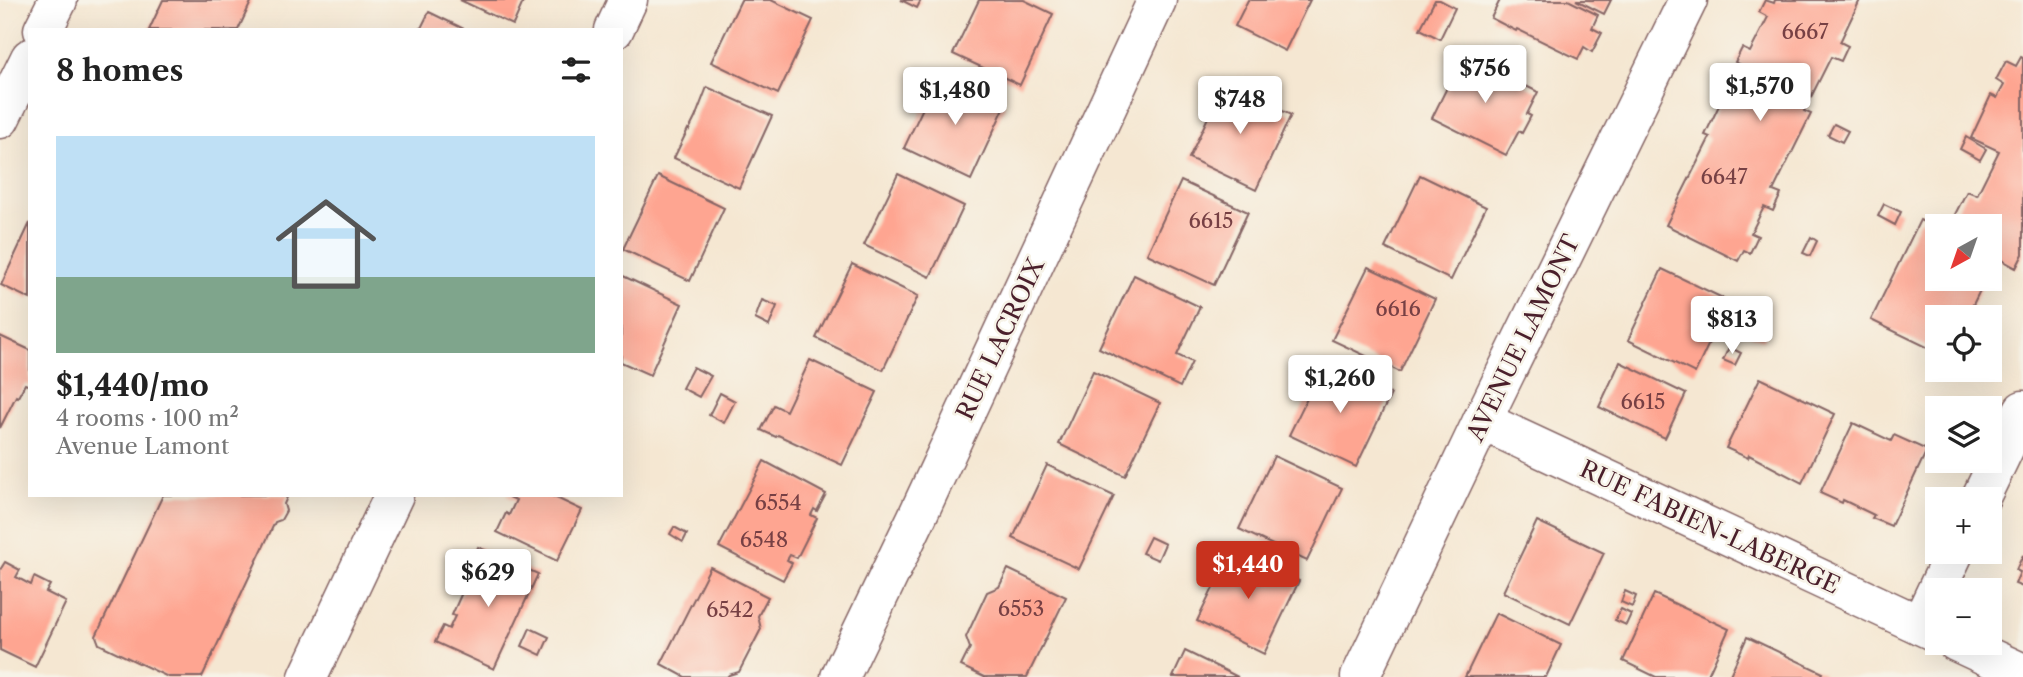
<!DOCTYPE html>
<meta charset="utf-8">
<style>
body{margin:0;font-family:"Libre Caslon Text",serif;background:#f6f6f6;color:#222;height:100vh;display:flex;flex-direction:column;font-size:26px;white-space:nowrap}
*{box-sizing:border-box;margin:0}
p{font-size:23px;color:#767676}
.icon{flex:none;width:38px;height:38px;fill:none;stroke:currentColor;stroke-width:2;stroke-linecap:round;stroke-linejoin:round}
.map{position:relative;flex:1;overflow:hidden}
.sheet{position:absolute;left:28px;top:28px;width:595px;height:469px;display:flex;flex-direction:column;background:#fff;border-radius:0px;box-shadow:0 7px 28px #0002}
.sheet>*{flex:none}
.needle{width:46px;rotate:220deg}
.fabs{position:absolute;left:1925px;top:214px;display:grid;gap:14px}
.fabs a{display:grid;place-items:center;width:77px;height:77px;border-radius:0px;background:#fff;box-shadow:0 7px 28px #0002;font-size:35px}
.price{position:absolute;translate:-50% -60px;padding:0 16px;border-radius:7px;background:#fff;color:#222;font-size:23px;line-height:46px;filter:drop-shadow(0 2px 4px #0008)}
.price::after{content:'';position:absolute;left:50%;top:42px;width:21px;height:16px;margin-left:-10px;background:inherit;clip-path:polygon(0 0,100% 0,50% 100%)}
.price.active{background:#c8321e;color:#fff}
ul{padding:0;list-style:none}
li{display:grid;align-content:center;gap:14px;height:371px;padding:0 28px}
li span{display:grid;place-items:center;height:217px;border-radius:0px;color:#555}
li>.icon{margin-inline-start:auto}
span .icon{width:126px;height:126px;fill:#fffc;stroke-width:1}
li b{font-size:30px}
h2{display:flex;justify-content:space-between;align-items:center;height:84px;padding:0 28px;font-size:30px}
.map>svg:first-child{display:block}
</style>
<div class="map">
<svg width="2023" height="677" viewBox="0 0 2023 677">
<rect width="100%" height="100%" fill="#f7f3e8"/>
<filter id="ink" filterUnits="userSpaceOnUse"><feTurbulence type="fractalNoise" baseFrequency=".0143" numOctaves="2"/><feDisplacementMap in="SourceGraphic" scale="14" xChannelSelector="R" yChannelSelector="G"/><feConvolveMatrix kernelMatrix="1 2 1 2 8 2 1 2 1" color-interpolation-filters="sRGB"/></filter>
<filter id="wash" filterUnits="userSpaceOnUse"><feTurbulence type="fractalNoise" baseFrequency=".00686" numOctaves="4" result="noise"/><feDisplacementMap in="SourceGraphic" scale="28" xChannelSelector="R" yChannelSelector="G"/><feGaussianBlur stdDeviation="1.57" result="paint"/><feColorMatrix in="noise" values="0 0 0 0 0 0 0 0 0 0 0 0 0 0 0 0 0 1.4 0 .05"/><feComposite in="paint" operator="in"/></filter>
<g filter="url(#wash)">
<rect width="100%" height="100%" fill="#f5e7d2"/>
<g id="blocks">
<g fill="#fea591">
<polygon points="163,0 252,0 238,30 149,30"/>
<polygon points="460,0 524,0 513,25"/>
<polygon points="741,0 771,0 813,20 778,94 711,62"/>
<polygon points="901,0 921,0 917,8"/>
<polygon points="979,0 1024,0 1053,14 1020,85 953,54"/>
<polygon points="1248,0 1310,0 1285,51 1235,26"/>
<polygon points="1435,0 1440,0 1455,8 1440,39 1420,29"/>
<polygon points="1500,0 1568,0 1598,15 1592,28 1602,33 1592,52 1584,47 1578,59 1517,29 1516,31 1491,18"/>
<polygon points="1576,0 1611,0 1604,14"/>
<polygon points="1765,0 1774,3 1775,0 1860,0 1840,42 1848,46 1841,61 1831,57 1804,111 1811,114 1773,191 1781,194 1773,211 1764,207 1751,233 1758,236 1750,253 1744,250 1738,261 1666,225 1710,137 1705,135 1731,80 1736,82 1743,66 1735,62 1742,48 1750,52 1768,17 1759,12"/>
<polygon points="429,12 466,30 420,30"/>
<polygon points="1463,55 1538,92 1527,114 1531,116 1522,133 1519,131 1506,155 1432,118"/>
<polygon points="2021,57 2023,58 2023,254 2016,268 1996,257 1990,270 1990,226 1949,226 1967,191 1977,195 1999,151 1971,138 1991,95 1997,98 2004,85 1996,80 2006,61 2016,66"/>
<polygon points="939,74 1005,106 971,180 904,148"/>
<polygon points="1224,83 1291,115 1256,190 1189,158"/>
<polygon points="707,87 772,116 739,188 674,158 688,129 689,130 695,118"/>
<polygon points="1834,124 1848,131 1842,142 1828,135"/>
<polygon points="1966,137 1986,149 1980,160 1960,149"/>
<polygon points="898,174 964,206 930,277 864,245"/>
<polygon points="1420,175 1486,207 1451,280 1385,248"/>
<polygon points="658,176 724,208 690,281 623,249"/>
<polygon points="1181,181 1248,212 1214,285 1147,254"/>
<polygon points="1884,204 1901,212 1895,225 1878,216"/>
<polygon points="1920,220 1937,229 1937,278 1986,278 1967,317 1937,317 1937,352 1871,320"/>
<polygon points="30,223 30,299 1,285"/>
<polygon points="1811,237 1817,241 1810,256 1803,253"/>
<polygon points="852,264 918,296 883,370 816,338"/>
<polygon points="1368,267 1435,299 1400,372 1332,340"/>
<polygon points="1662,269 1729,301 1695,373 1628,340"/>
<polygon points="621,275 682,304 650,375 621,362"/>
<polygon points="1134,275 1200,307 1177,355 1192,362 1180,387 1099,348"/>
<polygon points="762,300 777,306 769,326 755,319"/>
<polygon points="1755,326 1767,331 1763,340 1751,335"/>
<polygon points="0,336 30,350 30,386 25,384 18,397 16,396 0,428"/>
<polygon points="1729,347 1741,353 1735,365 1723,360"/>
<polygon points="810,360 877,392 842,465 778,435 776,437 761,430 774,405 786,411"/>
<polygon points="1325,362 1391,394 1356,467 1289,435"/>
<polygon points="1620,362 1686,394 1665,438 1599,407"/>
<polygon points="693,367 711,376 699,397 682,388"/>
<polygon points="1093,371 1160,403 1125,476 1059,444"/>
<polygon points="1760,378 1835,414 1802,483 1749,455 1748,458 1726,448"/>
<polygon points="720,393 735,401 724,423 709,415"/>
<polygon points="1853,423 1891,441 1894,435 1927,450 1891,526 1872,518 1874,515 1843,500 1842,503 1820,493"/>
<polygon points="1274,456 1342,488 1307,561 1239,529"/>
<polygon points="764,461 826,494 817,511 814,509 811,515 817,518 797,558 790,555 787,560 792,563 783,580 719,547"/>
<polygon points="1047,465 1114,496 1079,569 1013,538"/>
<polygon points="163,495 288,495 284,504 286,511 281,520 275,522 202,677 168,677 99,644 96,636"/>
<polygon points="505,495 550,495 582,510 557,561 497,532 506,513 509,515 516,500"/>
<polygon points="1537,521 1604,553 1570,624 1503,592"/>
<polygon points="674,527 687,534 683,542 670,534"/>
<polygon points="1150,537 1165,544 1158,560 1142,553"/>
<polygon points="478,547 538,574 494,669 435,642 443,626 449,629 455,616 452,615 468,579 472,580 478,566 471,563"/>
<polygon points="1232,549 1299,581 1264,654 1197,621"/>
<polygon points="2023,555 2023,587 2015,584 2020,572 2016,570"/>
<polygon points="5,562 20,570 16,577 31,585 34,577 50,585 46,592 66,602 35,667 0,650 0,570"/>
<polygon points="710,567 768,597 758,616 761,629 739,672 729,675 727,677 685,677 661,664"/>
<polygon points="1008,569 1066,597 1027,677 984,677 961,666 970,648 966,637 987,592 999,587"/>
<polygon points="1625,591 1636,596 1632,607 1621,602"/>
<polygon points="1654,594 1729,629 1707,677 1656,677 1623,661"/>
<polygon points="1621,609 1631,614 1626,625 1615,620"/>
<polygon points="1496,613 1561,645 1546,677 1465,677"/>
<polygon points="530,628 549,637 541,655 522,646"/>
<polygon points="1747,637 1823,673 1821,677 1729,677"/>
<polygon points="1185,651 1238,677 1173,677"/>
</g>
</g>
</g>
<g filter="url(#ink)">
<use href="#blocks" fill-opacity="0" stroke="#866565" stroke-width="2"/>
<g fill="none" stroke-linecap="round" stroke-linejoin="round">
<defs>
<g id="minor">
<polyline points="43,30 58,0"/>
<polyline points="614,30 628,0"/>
<polyline points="0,119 30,58"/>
<polyline points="1482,421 1937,633"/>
<polyline points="1980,499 2023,410"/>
<polyline points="1920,625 1955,551"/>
<polyline points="1956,642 2023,673"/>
<polyline points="308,677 394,495"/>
<polyline points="840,677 916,519 1157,0"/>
<polyline points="1360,677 1482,421 1688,0"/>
</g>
</defs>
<use href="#minor" stroke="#866565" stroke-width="41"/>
<use href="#minor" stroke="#fff" stroke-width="38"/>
</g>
</g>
<g text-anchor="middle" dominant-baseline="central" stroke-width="5" stroke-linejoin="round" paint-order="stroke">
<g font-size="21" fill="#774044">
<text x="1805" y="31">6667</text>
<text x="1724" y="176">6647</text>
<text x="1211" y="220">6615</text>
<text x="1398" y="308">6616</text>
<text x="1643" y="401">6615</text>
<text x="778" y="502">6554</text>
<text x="764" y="539">6548</text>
<text x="1021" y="608">6553</text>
<text x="730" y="609">6542</text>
</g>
<g font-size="24" fill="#4a1f2b" stroke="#f7f3e8">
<text transform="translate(1523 338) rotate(-64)">AVENUE LAMONT</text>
<text transform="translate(1000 339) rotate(-65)">RUE LACROIX</text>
<text transform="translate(1710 527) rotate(25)">RUE FABIEN-LABERGE</text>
</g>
</g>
</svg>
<div class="fabs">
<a><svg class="needle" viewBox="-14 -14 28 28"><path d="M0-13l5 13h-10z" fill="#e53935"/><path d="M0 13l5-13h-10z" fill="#767676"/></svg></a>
<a><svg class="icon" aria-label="locate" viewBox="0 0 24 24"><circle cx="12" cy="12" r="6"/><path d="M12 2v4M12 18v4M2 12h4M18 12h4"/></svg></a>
<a><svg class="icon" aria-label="layers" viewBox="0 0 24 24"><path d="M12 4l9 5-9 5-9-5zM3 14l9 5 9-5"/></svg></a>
<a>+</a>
<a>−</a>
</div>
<b class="price" style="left:1485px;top:105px">$756</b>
<b class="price" style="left:1760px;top:123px">$1,570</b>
<b class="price" style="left:955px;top:127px">$1,480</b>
<b class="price" style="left:1240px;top:136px">$748</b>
<b class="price" style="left:1732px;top:356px">$813</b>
<b class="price" style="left:1340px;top:415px">$1,260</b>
<b class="price active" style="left:1248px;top:601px">$1,440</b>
<b class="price" style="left:488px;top:609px">$629</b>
<section class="sheet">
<h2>8 homes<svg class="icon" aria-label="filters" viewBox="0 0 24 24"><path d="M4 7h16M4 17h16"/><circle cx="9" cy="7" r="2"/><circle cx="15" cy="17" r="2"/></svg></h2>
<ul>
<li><span style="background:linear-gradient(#bfe0f5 65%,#7fa58c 0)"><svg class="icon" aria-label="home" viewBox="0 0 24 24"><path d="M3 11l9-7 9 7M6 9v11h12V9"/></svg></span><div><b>$1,440/mo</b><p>4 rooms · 100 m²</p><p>Avenue Lamont</p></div></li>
</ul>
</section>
</div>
